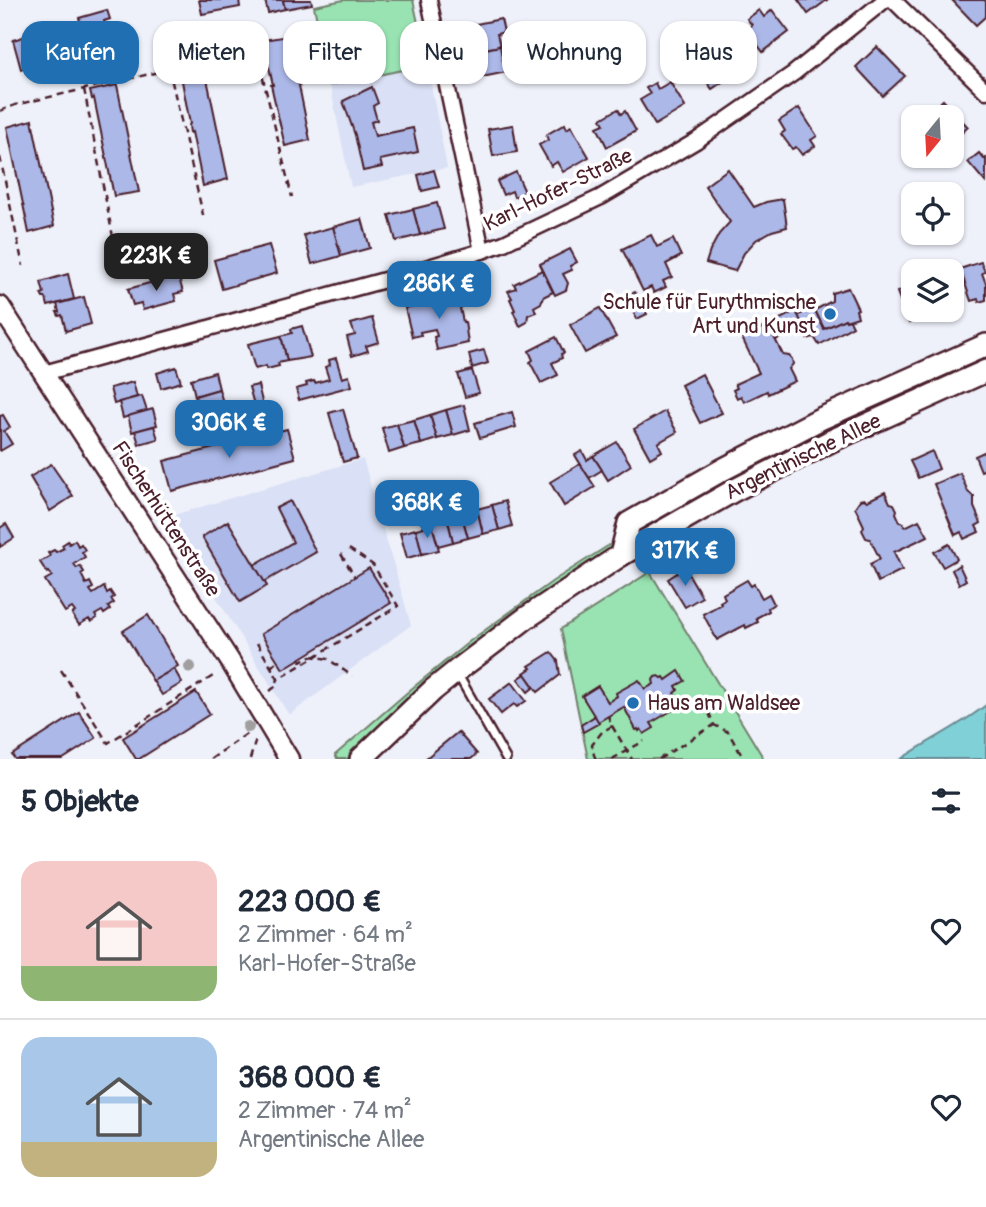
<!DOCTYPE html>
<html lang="de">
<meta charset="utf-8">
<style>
body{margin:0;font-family:Pangolin,sans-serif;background:#f6f6f7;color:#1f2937;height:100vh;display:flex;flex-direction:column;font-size:26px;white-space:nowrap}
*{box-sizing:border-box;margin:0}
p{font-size:23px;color:#747a83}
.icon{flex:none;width:38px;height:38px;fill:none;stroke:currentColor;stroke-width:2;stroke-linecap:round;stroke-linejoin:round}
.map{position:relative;height:759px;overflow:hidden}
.panel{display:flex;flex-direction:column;background:#fff;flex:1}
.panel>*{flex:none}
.hud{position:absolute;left:21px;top:21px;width:945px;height:63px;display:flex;gap:14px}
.needle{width:46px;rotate:198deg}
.fabs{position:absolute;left:901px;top:105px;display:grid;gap:14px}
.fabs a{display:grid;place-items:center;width:63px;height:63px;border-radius:14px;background:#fff;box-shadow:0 2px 5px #0004;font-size:35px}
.price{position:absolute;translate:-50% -60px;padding:0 16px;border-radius:14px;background:#1f6fb2;color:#fff;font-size:23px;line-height:46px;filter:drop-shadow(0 2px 4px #0008)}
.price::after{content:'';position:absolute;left:50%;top:42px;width:21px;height:16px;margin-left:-10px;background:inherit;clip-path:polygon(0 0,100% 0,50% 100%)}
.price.selected{background:#222;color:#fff}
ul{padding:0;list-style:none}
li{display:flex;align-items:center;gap:21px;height:175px;padding:0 21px}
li+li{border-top:2px solid #e0e1e3}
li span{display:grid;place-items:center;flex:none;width:196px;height:140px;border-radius:21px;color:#555}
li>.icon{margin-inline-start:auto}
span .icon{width:84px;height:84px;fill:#fffc;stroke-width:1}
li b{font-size:30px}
h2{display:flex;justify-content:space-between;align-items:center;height:84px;padding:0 21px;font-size:30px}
.tag{padding:0 24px;border-radius:21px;background:#fff;box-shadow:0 2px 5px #0004;font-size:24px;line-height:63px}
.tag.selected{background:#1f6fb2;color:#fff}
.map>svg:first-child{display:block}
</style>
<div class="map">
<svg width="986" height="759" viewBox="0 0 986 759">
<rect width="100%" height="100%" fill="#eef1fa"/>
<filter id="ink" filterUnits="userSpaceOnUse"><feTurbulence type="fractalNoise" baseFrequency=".0143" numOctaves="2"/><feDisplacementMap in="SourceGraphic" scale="14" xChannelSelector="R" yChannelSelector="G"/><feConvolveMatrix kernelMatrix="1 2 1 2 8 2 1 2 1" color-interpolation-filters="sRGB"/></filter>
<g filter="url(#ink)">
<g fill="#dae0f5">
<polygon points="427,65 447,168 351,187 330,85"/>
<polygon points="363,459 411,625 289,715 167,517"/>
</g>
<g fill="#99e3b2" stroke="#72816e" stroke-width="2">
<polygon points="344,0 413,0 427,65 330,85 314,6"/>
<path d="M986,356v4c-97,38 -191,85 -282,135 -80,45 -160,92 -231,150 -44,36 -86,75 -126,114h-10l-2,-4 75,-65 60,-49 83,-60 67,-43 59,-34 159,-83z"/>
<polygon points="650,572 764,759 588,759 561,629"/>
</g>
<path fill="#80d1d7" stroke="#6a8a92" stroke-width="2" d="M986,705v54h-85c28,-19 59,-33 85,-54z"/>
<g fill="#acb8e8" stroke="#4a1f2b" stroke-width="2">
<polygon points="199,0 239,0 240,7 202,14"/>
<polygon points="265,0 283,0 285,9 268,13"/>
<polygon points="283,0 311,0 312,4 285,9"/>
<polygon points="798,0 827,0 808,14"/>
<polygon points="952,0 985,0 986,2 986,16 976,25"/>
<polygon points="107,10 110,19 104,21 109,40 113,39 113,41 89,48 79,18"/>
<polygon points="759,10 764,17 772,10 789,32 763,52 746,30 752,25 747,19"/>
<polygon points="501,19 504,32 497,34 500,46 471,52 466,26"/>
<polygon points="37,33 37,36 33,37 36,47 40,46 45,62 21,69 13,40"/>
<polygon points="693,35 706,54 710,51 721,67 727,63 734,74 712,89 680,44"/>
<polygon points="289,36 310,140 285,146 271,85 273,85 263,40"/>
<polygon points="500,46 503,61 509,60 512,71 477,78 471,52"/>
<polygon points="877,47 905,76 883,96 856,67"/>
<polygon points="206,74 228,179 203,186 192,132 190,133 189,125 190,124 182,81"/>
<polygon points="670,82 685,107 655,125 640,100 650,94 646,88 655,83 658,89"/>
<polygon points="117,85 139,192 114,196 94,98 92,99 90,91"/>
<polygon points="372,87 378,103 373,106 377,120 371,122 375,136 413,128 418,152 380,160 382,167 363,171 355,135 343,101"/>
<polygon points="943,100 968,127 952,142 952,117 925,117"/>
<polygon points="799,108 817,136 811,140 815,146 802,155 796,147 792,149 781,134 785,131 779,121"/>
<polygon points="618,109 621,114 625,111 636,131 607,147 597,127 604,124 601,119"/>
<polygon points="32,120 54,226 29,233 7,127"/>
<polygon points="565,124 567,129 571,126 589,157 563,172 557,162 551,166 539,145 548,140 546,135"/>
<polygon points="513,125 517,152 493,156 488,129"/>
<polygon points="979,153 984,159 986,158 986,183 968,162"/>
<polygon points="728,169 754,207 766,202 783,199 787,227 772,231 756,240 744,253 735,271 706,263 710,251 719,234 730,222 705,186"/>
<polygon points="434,170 439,187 422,191 418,175"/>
<polygon points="516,172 525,192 514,197 512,191 503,195 497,181"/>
<polygon points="437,203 444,229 420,235 413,209"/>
<polygon points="413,209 420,235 396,241 389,215"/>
<polygon points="362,219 370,248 341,256 333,227"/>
<polygon points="333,227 341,256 312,264 304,235"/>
<polygon points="651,235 657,247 673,239 681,256 666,264 672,277 663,281 666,287 654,293 651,287 643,291 622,249"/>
<polygon points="269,245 277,273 222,289 214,260"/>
<polygon points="570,249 577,262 570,266 572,270 563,274 568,283 566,290 555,295 540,264"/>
<polygon points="981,262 985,272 982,273 986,284 986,300 979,302 978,299 971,301 960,269"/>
<polygon points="542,270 553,292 543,297 541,303 534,307 536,312 528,315 527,322 520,326 513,311 515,310 510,299 512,298 508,291 516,288 514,284"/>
<polygon points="68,274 74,299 48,306 46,298 43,298 41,294 44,293 41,282"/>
<polygon points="178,275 183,292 174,294 176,301 143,310 141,303 133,305 128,289"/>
<polygon points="914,285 914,310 937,310 938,312 909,323 897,292"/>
<polygon points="848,288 858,309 856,310 858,317 846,321 845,319 824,329 815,310 832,301 832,293"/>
<polygon points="635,292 647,314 637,319 625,297"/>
<polygon points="459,293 462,307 460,308 463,322 465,322 468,343 437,350 434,337 437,336 435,329 420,332 421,335 412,337 405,308 413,306 412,304 423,301 423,304 443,299 442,297"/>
<polygon points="84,297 91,324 66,331 62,315 59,316 57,312 59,312 57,304"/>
<polygon points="600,308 616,337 585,353 570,325"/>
<polygon points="814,309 824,329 845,319 846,321 850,320 853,326 819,345 814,337 807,339 798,315"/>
<polygon points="796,311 803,326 776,340 768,325"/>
<polygon points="372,318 379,342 366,346 368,351 352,356 347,337 355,335 351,324"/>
<polygon points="768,325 783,355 789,356 792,359 793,364 789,369 795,381 768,394 767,391 744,402 741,396 737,398 733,390 737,388 735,384 759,373 742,338"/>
<polygon points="302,326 311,357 287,361 281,336 292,333 291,329"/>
<polygon points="281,336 287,361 278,363 279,366 267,369 266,366 255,369 248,344"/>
<polygon points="556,337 564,353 561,354 562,358 552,363 558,375 541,383 530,362 533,360 529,351"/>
<polygon points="484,350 488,363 472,368 469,354"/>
<polygon points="336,358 342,378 349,376 352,386 299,400 296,389 307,386 306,383 314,381 315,383 329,379 325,367 330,365 329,360"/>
<polygon points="176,367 181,382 161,388 157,373"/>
<polygon points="472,370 479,393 465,397 458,374"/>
<polygon points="215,372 219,389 195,396 191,379"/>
<polygon points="702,374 722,413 700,423 681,385"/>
<polygon points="133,382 137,397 114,404 110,388"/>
<polygon points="258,385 264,410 256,412 249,387"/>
<polygon points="219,389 224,406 200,412 195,396"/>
<polygon points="142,396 147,411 123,418 119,402"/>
<polygon points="464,405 470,430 453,435 446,410"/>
<polygon points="153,409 157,425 132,432 128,416"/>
<polygon points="343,409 357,458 343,462 329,413"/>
<polygon points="446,410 453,435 437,439 430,415"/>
<polygon points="665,411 677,432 658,443 662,451 650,458 634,429"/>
<polygon points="512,412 516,427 480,438 475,423"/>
<polygon points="3,415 10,427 4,431 12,444 0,451 0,416"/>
<polygon points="430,415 437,439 421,444 414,420"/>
<polygon points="414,420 421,444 404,448 397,424"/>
<polygon points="397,424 404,448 389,453 382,428"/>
<polygon points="154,426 158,439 139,444 135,431"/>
<polygon points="287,429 295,458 172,491 164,461"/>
<polygon points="617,442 631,465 608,480 593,456"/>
<polygon points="582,451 587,460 593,456 602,470 589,478 575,455"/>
<polygon points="932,451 939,469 918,478 910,461"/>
<polygon points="986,451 986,469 981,471 975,456"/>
<polygon points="51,464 73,496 50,511 30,477"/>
<polygon points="580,464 595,487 564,506 550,482"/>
<polygon points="960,473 968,492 974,497 974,507 981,523 976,526 979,532 964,539 961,532 955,535 934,484"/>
<polygon points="885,492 890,503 894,504 897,510 896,513 900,522 903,523 905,527 919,520 928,536 894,552 902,570 878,582 870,564 880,559 870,539 866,538 862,530 864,526 855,507 860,500 864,499 867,501"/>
<polygon points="290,501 316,552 264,582 254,565 293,542 276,508"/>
<polygon points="505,501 512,526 499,530 492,505"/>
<polygon points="492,505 499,530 483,534 477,509"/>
<polygon points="477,509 483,534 468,538 461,513"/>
<polygon points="461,513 468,538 453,542 447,517"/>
<polygon points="447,517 453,542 438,546 431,521"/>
<polygon points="228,521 267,586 240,602 202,537"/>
<polygon points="6,524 14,538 0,547 0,528"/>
<polygon points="432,525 439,550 422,554 416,529"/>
<polygon points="416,529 422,554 407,558 400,533"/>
<polygon points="75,540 78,546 81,544 85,550 82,552 85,557 74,564 77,568 80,566 84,572 81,574 86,584 90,582 93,588 90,590 93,594 104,587 107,593 110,591 114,597 111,599 114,603 108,607 110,610 104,614 102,611 95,615 97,618 91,622 89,619 79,625 72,614 75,612 72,608 65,612 45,580 52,576 49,572 47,573 40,562 50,556 48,553 54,550 56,552 64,548 62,545 68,541 69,544"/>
<polygon points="949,544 957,559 943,567 934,552"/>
<polygon points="959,565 966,580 959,584 952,570"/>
<polygon points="369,568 391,603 283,669 261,634"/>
<polygon points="685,568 702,597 685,607 668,579"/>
<polygon points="747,580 751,586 754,584 762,598 769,594 774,604 768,608 769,611 756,618 758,622 746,628 745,625 717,640 703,614 721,604 720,602 725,599 723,594"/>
<polygon points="148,615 178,666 153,681 123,631"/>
<polygon points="551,652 558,661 560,675 538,692 524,673 531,668 529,666"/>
<polygon points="174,669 182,683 162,695 153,681"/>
<polygon points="679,671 685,681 676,686 678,690 674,693 681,705 651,723 654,728 644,734 641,729 639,731 638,729 636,730 624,707 598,722 582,696 598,686 608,702 617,696 616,693 639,680 645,689 654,684 653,680 655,677 659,676 662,678 664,677 666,680"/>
<polygon points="525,674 534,687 528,692 518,679"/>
<polygon points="512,682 526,701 517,707 514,704 501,714 489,699"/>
<polygon points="196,692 210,714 139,759 136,759 123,738"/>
<polygon points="79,712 96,738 63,759 15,759 12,755"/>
<polygon points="595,716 599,723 583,732 581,725"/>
<polygon points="458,732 477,754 471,759 425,759"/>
</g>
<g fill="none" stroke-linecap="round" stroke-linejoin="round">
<defs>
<polyline id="service" points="458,675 506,759"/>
<g id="minor">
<polyline points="429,0 482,251"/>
<polyline points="893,0 986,91"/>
<polyline points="44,373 392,278 482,251 504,243 601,197 696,141 794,73 885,0"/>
</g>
<polyline id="tertiary" points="0,306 230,661 289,759"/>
<g id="secondary">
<polyline points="621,555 629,523 722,470 820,419 986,345"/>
<polyline points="361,759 433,690 459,669 526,618 621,555 733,491 831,441 986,371"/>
</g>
</defs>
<use href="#service" stroke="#4a1f2b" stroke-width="12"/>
<use href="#minor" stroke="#4a1f2b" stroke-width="19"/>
<use href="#tertiary" stroke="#4a1f2b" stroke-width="23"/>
<use href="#secondary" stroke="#4a1f2b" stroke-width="26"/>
<g stroke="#4a1f2b" stroke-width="2.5" stroke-dasharray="7 5" stroke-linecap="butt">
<polyline points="169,69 204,219"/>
<polyline points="84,89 114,242"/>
<polyline points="0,111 15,105 250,51 255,53 258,58 292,197"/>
<polyline points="0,157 23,266"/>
<polyline points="341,554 355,577"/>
<polyline points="257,643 278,679 398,606 373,565 349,549"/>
<polyline points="300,659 301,661 311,656 328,659 352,676"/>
<polyline points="271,667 277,661"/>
<polyline points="61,670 108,743 213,676"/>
<polyline points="270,691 276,686 278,679"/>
<polyline points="704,701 714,725 728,732 744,759"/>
<polyline points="612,726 632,759"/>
<polyline points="211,759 248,733"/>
<polyline points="250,759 256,739"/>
<polyline points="596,759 594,755 592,745 602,732 612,726 608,716"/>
<polyline points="612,759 644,741"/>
<polyline points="659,759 714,725"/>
</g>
<use href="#service" stroke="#fff" stroke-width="7"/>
<use href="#minor" stroke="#fff" stroke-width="14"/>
<use href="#tertiary" stroke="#fff" stroke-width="18"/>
<use href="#secondary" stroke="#fff" stroke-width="21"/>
</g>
<g fill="#a19e9f">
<circle cx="190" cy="667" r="6"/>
<circle cx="248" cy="727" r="6"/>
</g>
</g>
<g fill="#1f6fb2" stroke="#fff" stroke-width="2.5">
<circle cx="830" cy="314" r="7"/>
<circle cx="633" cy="703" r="7"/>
</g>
<g text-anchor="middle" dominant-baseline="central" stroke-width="7" stroke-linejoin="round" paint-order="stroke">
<g font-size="21" fill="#4a1f2b" stroke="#fff">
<text transform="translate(558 190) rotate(-26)">Karl-Hofer-Straße</text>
<text transform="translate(803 457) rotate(-26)">Argentinische Allee</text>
<text transform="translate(166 519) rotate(57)">Fischerhüttenstraße</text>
</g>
<g font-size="21" fill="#4a1f2b" stroke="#fff" text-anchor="end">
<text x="816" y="302">Schule für Eurythmische<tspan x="816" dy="24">Art und Kunst</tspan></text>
<text x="647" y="703" text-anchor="start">Haus am Waldsee</text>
</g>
</g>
</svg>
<div class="fabs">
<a><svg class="needle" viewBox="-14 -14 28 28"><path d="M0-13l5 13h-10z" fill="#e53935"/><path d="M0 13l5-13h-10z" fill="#747a83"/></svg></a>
<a><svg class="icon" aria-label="locate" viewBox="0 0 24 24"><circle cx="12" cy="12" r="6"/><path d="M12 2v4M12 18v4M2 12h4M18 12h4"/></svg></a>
<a><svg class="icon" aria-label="layers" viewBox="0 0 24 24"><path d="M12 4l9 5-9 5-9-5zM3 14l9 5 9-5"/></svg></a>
</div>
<b class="price selected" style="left:156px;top:293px">223K €</b>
<b class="price" style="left:439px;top:321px">286K €</b>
<b class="price" style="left:229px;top:460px">306K €</b>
<b class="price" style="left:427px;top:540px">368K €</b>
<b class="price" style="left:685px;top:588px">317K €</b>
<div class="hud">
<a class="tag selected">Kaufen</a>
<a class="tag">Mieten</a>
<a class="tag">Filter</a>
<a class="tag">Neu</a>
<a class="tag">Wohnung</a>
<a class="tag">Haus</a>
</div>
</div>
<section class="panel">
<h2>5 Objekte<svg class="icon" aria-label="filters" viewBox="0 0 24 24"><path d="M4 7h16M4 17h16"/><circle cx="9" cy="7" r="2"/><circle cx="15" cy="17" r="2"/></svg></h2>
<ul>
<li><span style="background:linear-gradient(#f6c9c9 75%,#8fb573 0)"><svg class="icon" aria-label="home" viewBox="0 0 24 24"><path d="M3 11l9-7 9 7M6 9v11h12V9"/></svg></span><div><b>223 000 €</b><p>2 Zimmer · 64 m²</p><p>Karl-Hofer-Straße</p></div><svg class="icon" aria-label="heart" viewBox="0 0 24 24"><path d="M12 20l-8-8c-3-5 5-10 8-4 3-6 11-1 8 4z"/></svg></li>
<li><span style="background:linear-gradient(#a9c7e8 75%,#c2b280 0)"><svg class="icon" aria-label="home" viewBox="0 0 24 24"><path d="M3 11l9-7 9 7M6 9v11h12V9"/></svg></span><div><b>368 000 €</b><p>2 Zimmer · 74 m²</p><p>Argentinische Allee</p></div><svg class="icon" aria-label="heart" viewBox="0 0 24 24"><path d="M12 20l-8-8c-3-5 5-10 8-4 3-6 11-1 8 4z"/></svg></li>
</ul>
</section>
